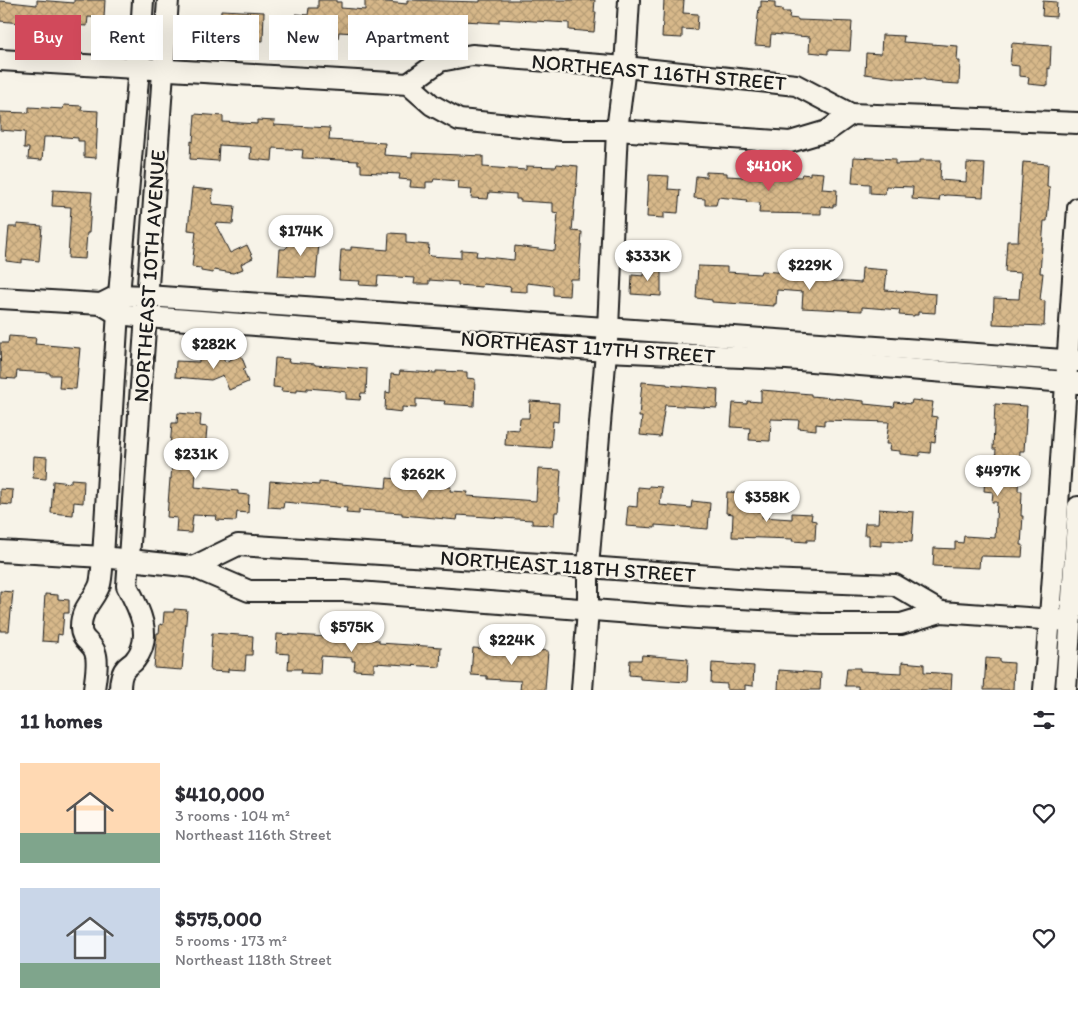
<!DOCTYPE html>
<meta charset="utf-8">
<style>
body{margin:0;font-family:Itim,sans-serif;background:#f7f7f7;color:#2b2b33;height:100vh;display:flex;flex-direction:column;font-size:19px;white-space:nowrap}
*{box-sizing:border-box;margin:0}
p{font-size:16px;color:#7c7c81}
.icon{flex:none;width:28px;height:28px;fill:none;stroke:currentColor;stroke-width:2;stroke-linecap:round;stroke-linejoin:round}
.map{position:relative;height:690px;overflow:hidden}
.panel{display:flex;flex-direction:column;background:#fff;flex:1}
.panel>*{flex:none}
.top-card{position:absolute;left:15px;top:15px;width:500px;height:45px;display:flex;gap:10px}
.price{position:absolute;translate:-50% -42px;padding:0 11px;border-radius:18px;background:#fff;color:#222;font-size:16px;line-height:32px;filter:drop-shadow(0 1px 2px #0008)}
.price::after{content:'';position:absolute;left:50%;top:30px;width:15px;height:11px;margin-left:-8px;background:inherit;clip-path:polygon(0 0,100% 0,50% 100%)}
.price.active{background:#d1495b;color:#fff}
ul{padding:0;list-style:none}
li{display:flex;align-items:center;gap:15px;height:125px;padding:0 20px}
li span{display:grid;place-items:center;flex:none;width:140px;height:100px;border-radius:0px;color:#555}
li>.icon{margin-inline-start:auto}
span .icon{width:60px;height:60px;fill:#fffc;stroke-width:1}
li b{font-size:21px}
h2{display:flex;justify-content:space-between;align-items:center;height:60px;padding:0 20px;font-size:21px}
.chip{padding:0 18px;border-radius:0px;background:#fff;box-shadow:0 5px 20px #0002;font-size:18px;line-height:45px}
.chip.active{background:#d1495b;color:#fff}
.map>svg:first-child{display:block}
</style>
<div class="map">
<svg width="1078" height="690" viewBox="0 0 1078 690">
<defs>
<pattern id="building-cross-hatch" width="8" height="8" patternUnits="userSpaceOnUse" patternTransform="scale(1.25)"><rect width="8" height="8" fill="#d7b88a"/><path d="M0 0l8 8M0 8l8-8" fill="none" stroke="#b89e76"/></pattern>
</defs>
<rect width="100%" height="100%" fill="#f7f3e8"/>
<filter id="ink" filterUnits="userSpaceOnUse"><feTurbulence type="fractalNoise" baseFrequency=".02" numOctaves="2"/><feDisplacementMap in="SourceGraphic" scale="10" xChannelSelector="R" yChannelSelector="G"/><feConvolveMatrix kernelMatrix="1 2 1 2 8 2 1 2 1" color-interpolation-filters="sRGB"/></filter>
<g filter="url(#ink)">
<g fill="url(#building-cross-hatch)" stroke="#1c1c1c">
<polygon points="37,0 74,3 74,0 105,0 104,18 88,17 87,26 51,24 51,26 0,21 0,1 37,5"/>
<polygon points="318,0 336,0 336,2 341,2 341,8 365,10 365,0 407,4 407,0 480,2 480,0 595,0 594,12 596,12 594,32 569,30 569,23 499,19 499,23 446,20 446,26 392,23 391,35 339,32 338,38 315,37 315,40 294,39 296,14 308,15 309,8 318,8"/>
<polygon points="664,0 684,0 683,13 698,14 697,30 682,29 682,38 662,37"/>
<polygon points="761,1 775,2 775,8 782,9 782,12 790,12 789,18 798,19 798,20 852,22 850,51 828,50 828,54 809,52 810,37 771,34 770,46 755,45 759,7 761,7"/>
<polygon points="1043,1 1057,2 1056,17 1042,16"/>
<polygon points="221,10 264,12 263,41 254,40 254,45 229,43 229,38 203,36 204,22 220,23"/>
<polygon points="882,35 904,36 903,42 958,46 957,61 960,61 959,84 942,83 942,82 925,80 925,79 897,78 865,74 866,53 881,54"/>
<polygon points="1012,43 1051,46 1050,69 1048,68 1048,86 1028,84 1029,77 1019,76 1019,66 1010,65"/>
<polygon points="64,105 82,106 81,110 98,111 96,158 84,157 84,141 78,141 78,138 53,136 53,137 44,137 42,160 28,159 29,148 24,148 25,132 0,130 0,112 29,113 29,107 63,109"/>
<polygon points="195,114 223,116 223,122 257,124 257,120 275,121 274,125 330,128 329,140 385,143 384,155 412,157 412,153 483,156 483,167 526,170 526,166 556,167 557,164 578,166 576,197 575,197 572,231 582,232 579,279 570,279 569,296 553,295 553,286 527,283 527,292 510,291 511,287 483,284 482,287 458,285 458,282 429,280 429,284 414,284 415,278 378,276 377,286 359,285 360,281 339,280 341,250 351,250 351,247 388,250 389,233 406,234 406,243 429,245 428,254 430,256 461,258 461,250 477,251 476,256 514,260 515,246 555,251 558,213 553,212 553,203 520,201 520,199 516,199 516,194 489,192 488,199 471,198 472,190 458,189 459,181 434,179 433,182 426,182 426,188 410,187 411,180 399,179 400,174 361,172 361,164 358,164 358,161 302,158 303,150 273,148 272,161 250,159 251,147 219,145 218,161 190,159 191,141 193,142"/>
<polygon points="854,157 895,159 895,164 919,163 919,160 941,160 940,180 966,182 967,163 985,164 983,197 947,195 940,196 939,201 912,199 913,187 886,186 885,194 870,193 870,184 852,183"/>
<polygon points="1023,162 1048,164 1047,187 1050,187 1047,221 1044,221 1040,273 1043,273 1040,300 1045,301 1044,326 993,324 994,298 1019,299 1021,273 1005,272 1007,241 1018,241"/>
<polygon points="706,172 727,173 727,176 761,178 761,175 801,177 802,174 810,175 810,172 824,173 822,189 837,190 836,205 833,205 833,207 821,206 821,214 759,213 760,203 746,202 747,200 718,197 716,205 705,205 705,199 694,198 696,176 706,177"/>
<polygon points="649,175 669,176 668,189 680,190 678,213 664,212 664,218 647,217"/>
<polygon points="192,188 213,190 212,204 235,206 233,224 215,223 230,253 247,245 253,258 241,264 243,269 233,273 214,270 213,273 201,271 201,268 192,267 196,231 188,230"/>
<polygon points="53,190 92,192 89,233 87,233 85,259 68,258 71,207 52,206"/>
<polygon points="17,224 42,226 39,261 22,259 22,263 6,261 9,227 17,227"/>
<polygon points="303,230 320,231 316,278 278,276 280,249 285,249 294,240 302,241"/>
<polygon points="644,265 661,266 661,296 631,294 632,275 644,276"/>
<polygon points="698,266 727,267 727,272 760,274 761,271 776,272 805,274 805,277 833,279 833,281 861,283 862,268 887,270 885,290 936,294 935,313 918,312 918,315 914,315 914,316 899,315 900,310 862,307 862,311 802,308 803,292 777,290 776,304 774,304 774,306 712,302 712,300 696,298"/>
<polygon points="9,336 36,338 35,344 80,348 76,389 59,388 60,375 50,375 50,373 17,371 16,379 1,378 0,343 8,343"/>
<polygon points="222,354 225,362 241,355 246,368 243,369 248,382 229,390 223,375 211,380 175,377 176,361 199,362 199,358 211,359"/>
<polygon points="275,358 289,359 288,362 315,364 315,365 367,369 366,393 361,393 360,400 346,399 346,392 332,390 307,388 307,390 297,389 297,392 281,391 282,388 273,387"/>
<polygon points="400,371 436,373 436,371 467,372 467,378 475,379 474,406 444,404 445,401 416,399 416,408 402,407 402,412 385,410 386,392 390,393 391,374 399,375"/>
<polygon points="642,382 667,384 667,385 718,389 717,408 665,405 660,437 640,435 642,417 639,417"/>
<polygon points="761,390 811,394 811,396 864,401 864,404 894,407 895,402 911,404 912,400 933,402 931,416 937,417 935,443 931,442 930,453 920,452 920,456 900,454 900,451 889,450 890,444 886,444 889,422 824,420 824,425 816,424 816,430 798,428 799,420 771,419 770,441 749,440 750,428 731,427 733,403 747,404 747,401 761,402"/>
<polygon points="530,401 559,403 558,422 553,421 551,448 505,445 506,429 519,430 520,418 529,418"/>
<polygon points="995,404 1027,406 1024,451 1020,451 1018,491 1022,491 1021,516 1023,516 1021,545 1023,545 1022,557 980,556 979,568 933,566 934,548 955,549 955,542 963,543 964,536 995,538 997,502 992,502 993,492 984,491 985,478 994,478 996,449 993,449"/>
<polygon points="178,413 201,415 200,426 207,427 205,451 197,450 195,487 238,491 238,494 249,495 248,513 237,512 236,521 216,520 217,516 193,515 191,533 176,532 177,518 167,517 170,479 171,479 173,448 170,448 172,423 177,423"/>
<polygon points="34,456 47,457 46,479 33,478"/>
<polygon points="538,469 561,470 558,512 555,512 554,525 532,524 532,520 458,515 457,520 402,515 402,513 359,510 359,514 346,513 347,508 284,502 283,508 268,507 270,481 319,485 319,482 386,488 387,478 409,480 408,484 451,487 450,491 468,492 467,496 536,501"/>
<polygon points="71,479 84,480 83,503 74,502 73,515 51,513 53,481 71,483"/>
<polygon points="649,486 662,487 660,505 691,508 692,501 710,503 708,529 655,525 655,528 626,526 628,506 637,507 638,487 649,488"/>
<polygon points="0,489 13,490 12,505 0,504"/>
<polygon points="727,492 746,493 745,507 757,508 757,511 763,512 762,517 792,519 792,513 812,514 811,520 816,521 815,540 807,540 807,542 792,541 793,539 732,537 733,514 726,513"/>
<polygon points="879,509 914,512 912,542 881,540 881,546 869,545 869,535 864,535 865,523 878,523"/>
<polygon points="0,591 13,592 9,631 0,631"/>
<polygon points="45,594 58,595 58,599 69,600 69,613 64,613 62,635 58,634 57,642 42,641"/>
<polygon points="174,609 187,610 182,670 154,668 157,633 159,633 160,624 163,625 164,612 174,612"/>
<polygon points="212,633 253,636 252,655 246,655 245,670 228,669 228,672 210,671"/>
<polygon points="277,634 379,640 379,643 441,647 440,667 374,663 374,671 354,670 355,661 352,661 352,658 321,656 320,674 301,673 302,669 288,669 289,654 276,653"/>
<polygon points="490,646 548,651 545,690 520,690 521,681 487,679 487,676 471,675 473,648 489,649"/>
<polygon points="642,655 688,659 687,682 640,679 640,676 629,675 630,660 641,660"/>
<polygon points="986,658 1000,659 1000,662 1014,663 1013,690 984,690"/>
<polygon points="902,662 924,664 924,672 952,674 951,690 858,690 858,686 845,686 847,668 860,668 860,671 902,673"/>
<polygon points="712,663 754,666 753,686 745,685 745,690 727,690 727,684 711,683"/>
<polygon points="779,670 821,673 820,690 778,690"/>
</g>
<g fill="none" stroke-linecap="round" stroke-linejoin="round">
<defs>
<g id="minor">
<polyline points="0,60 408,84 432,105 459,120 561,130 617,130 790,142 827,131 851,114"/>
<polyline points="408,84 440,61 472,55 625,67 796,85 851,114 1078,123"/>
<polyline points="0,298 101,304 118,314 146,317 606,351 787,359 1078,383"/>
<polyline points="101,304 119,295 147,296 1078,361"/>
<polyline points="0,551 103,557 193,567 249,591 345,591 697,618 821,624 901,624 941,612 1070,621"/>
<polyline points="193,567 238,545 588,567 766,580 895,585 941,612"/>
<path d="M94,690c1,-11 5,-28 1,-38 -4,-11 -15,-12 -14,-26 0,-18 14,-27 19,-42 2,-8 2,-18 3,-27l16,-262 20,-227 4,-68"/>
<path d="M120,690c0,-7 1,-17 6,-22 3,-3 7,-5 9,-8 19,-23 4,-52 -8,-74l41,-586"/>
<polyline points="582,690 588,609 588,567 608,328 617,130 625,67 629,0"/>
<path d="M1044,690c14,-160 22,-322 34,-482"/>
<polyline points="1066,690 1078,507"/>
</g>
</defs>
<use href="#minor" stroke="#1c1c1c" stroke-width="24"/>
<use href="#minor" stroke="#f7f3e8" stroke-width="20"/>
</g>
</g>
<g text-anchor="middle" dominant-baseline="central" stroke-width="5" stroke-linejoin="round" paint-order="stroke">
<g font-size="21" fill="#1c1c1c" stroke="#f7f3e8">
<text transform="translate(659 72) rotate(5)">NORTHEAST 116TH STREET</text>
<text transform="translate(149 276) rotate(-86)">NORTHEAST 10TH AVENUE</text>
<text transform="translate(588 347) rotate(4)">NORTHEAST 117TH STREET</text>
<text transform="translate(568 566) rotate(4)">NORTHEAST 118TH STREET</text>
</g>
</g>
</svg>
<b class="price active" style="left:769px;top:192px">$410K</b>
<b class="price" style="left:301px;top:257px">$174K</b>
<b class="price" style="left:648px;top:282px">$333K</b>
<b class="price" style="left:810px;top:291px">$229K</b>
<b class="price" style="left:214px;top:370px">$282K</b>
<b class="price" style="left:196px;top:480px">$231K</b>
<b class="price" style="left:998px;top:497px">$497K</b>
<b class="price" style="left:423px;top:500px">$262K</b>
<b class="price" style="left:767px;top:523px">$358K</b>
<b class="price" style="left:352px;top:653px">$575K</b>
<b class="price" style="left:512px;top:666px">$224K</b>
<div class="top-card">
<a class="chip active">Buy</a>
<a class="chip">Rent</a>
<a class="chip">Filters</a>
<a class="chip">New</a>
<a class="chip">Apartment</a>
</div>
</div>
<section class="panel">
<h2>11 homes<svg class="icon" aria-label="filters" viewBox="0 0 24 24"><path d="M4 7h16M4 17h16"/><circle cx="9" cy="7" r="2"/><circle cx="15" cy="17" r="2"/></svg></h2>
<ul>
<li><span style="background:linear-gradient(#ffd9b3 70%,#7fa58c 0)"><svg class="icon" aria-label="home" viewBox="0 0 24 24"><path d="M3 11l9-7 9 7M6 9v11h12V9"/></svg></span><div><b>$410,000</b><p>3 rooms · 104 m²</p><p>Northeast 116th Street</p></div><svg class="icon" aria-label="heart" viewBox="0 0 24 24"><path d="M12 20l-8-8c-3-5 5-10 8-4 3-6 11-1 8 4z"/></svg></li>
<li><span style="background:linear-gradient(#c9d6e8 75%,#7fa58c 0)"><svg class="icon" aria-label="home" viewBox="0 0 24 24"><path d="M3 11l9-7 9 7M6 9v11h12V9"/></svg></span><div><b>$575,000</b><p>5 rooms · 173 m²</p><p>Northeast 118th Street</p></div><svg class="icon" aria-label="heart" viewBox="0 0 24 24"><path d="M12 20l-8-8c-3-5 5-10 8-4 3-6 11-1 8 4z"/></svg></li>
</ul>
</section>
